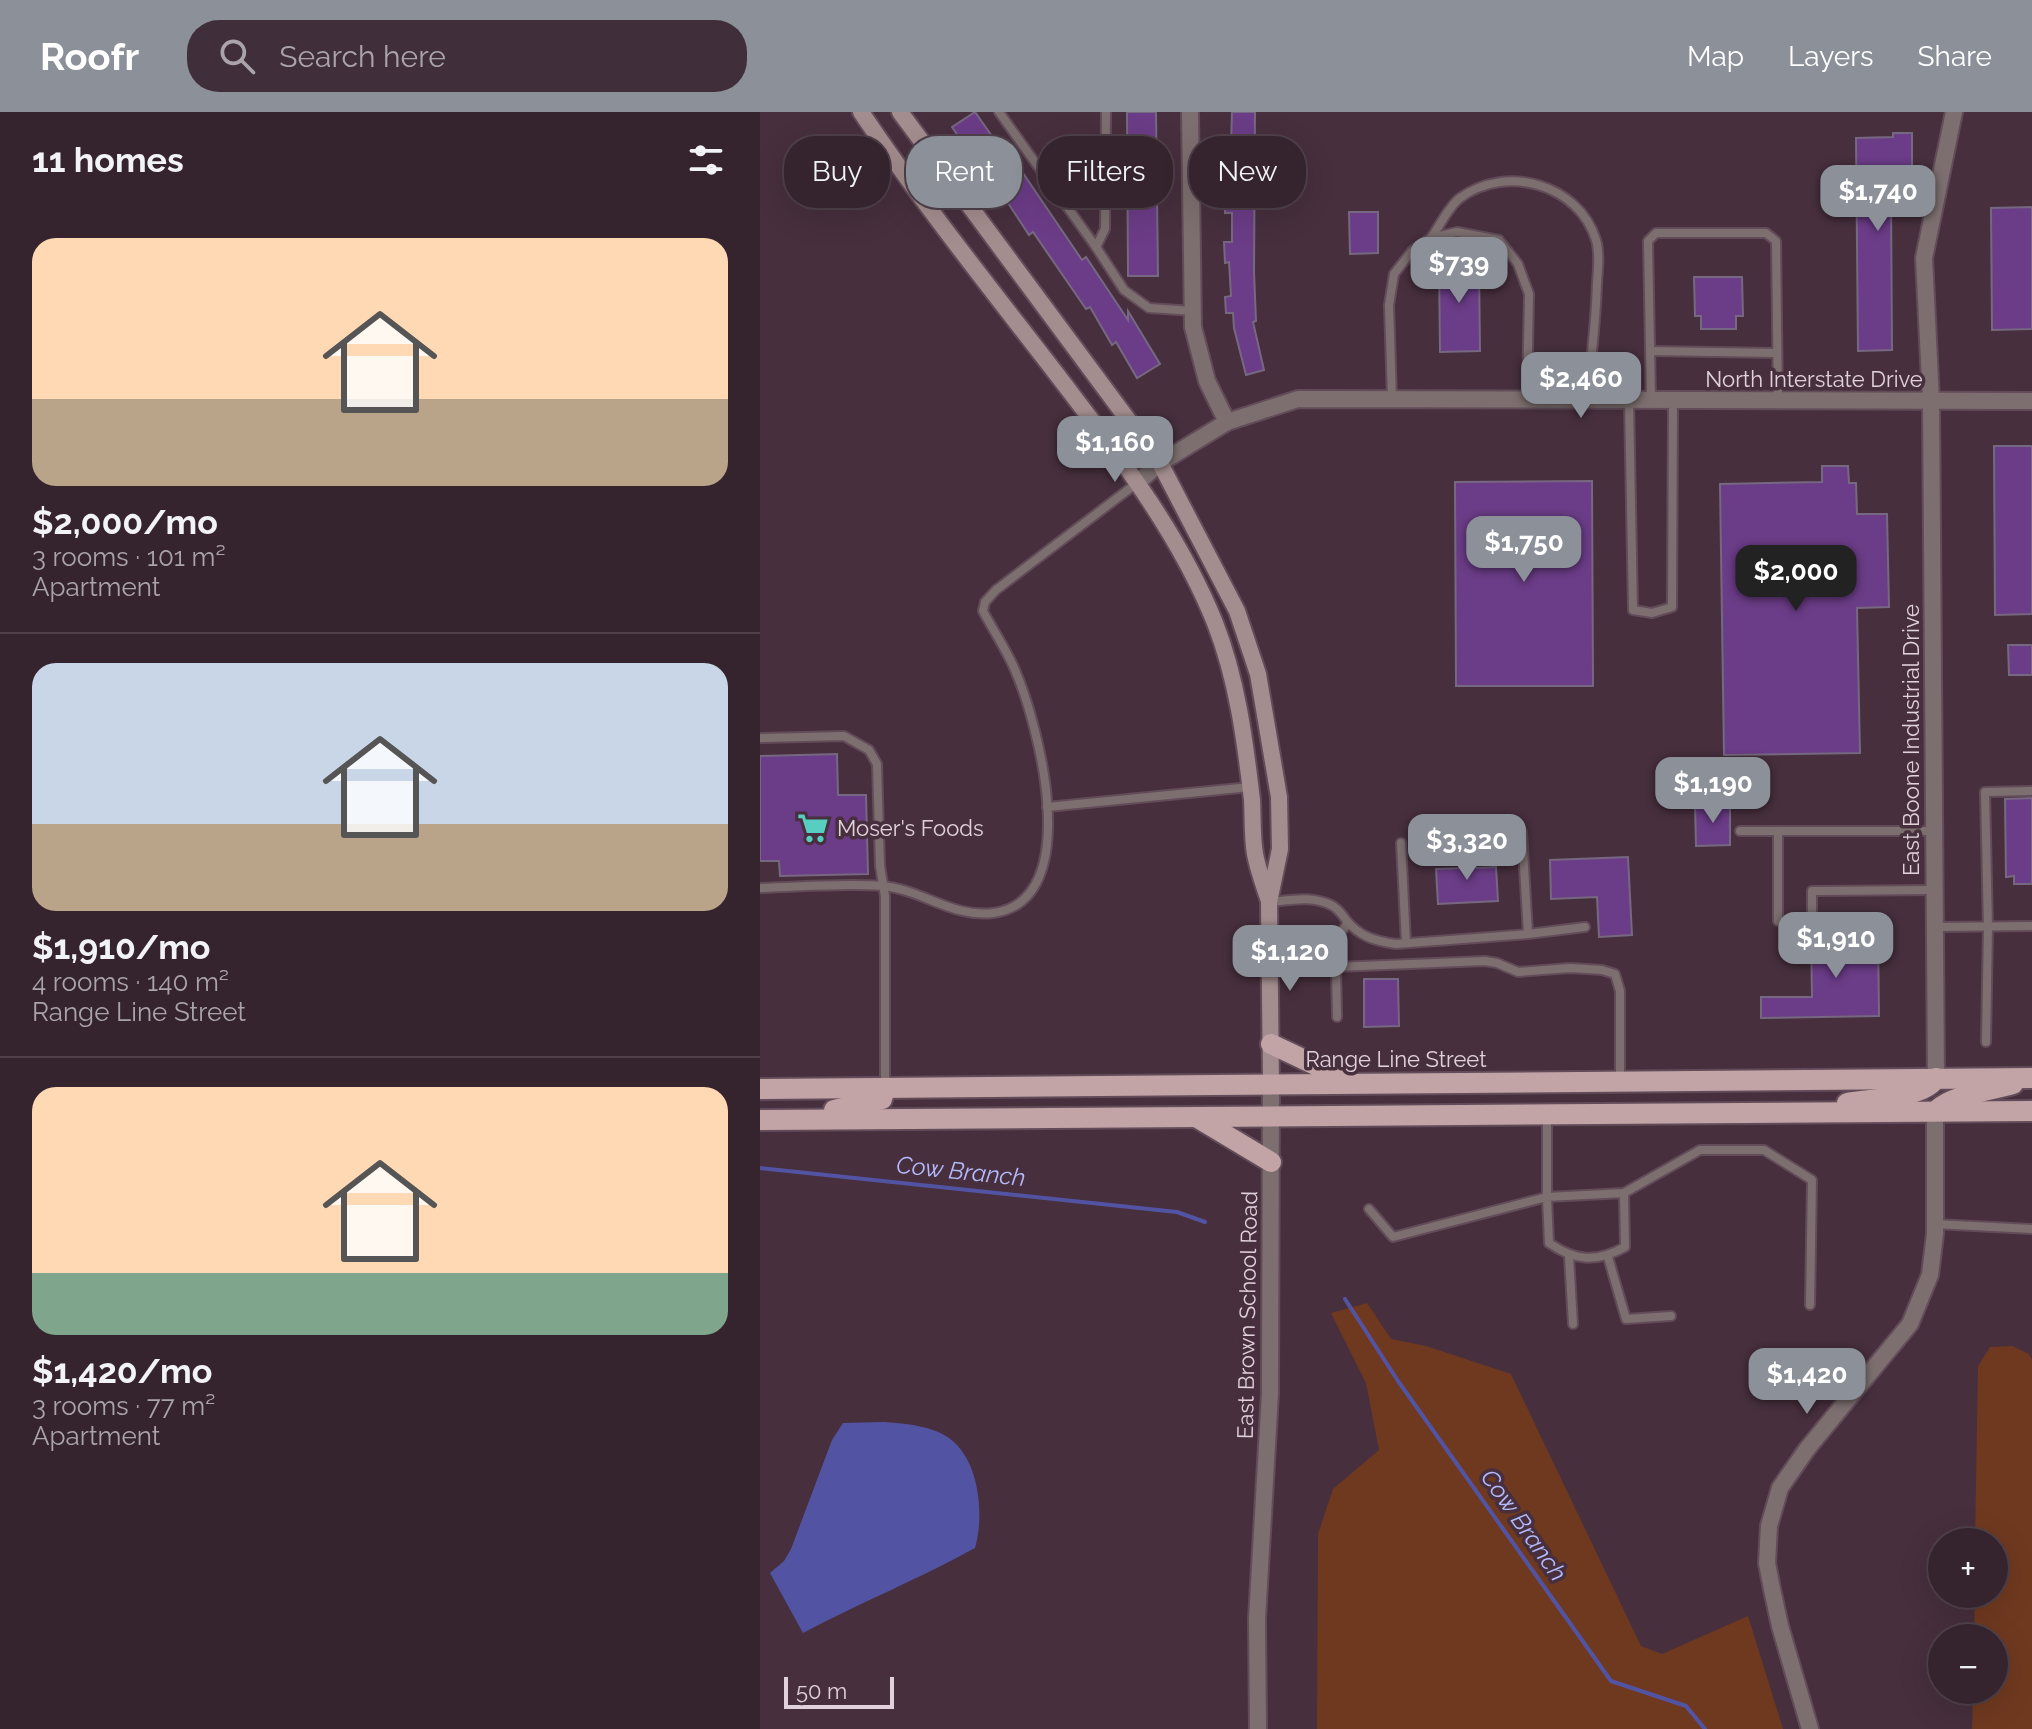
<!DOCTYPE html>
<meta charset="utf-8">
<style>
body{margin:0;font-family:Raleway,sans-serif;background:#402f3a;color:#f1f3f6;height:100vh;display:flex;flex-direction:column;font-size:30px;white-space:nowrap}
*{box-sizing:border-box;margin:0}
p{font-size:26px;color:#aaa4aa}
.icon{flex:none;width:44px;height:44px;fill:none;stroke:currentColor;stroke-width:2;stroke-linecap:round;stroke-linejoin:round}
.map{position:relative;flex:1;overflow:hidden}
.panel{display:flex;flex-direction:column;background:#35232e;width:760px}
.panel>*{flex:none}
.top-card{position:absolute;left:24px;top:24px;width:760px;height:72px;display:flex;gap:16px}
.tools{position:absolute;left:1168px;top:1416px;display:grid;gap:16px}
.tools a{display:grid;place-items:center;width:80px;height:80px;border-radius:50%;background:#35232e;box-shadow:0 8px 32px #0002,0 0 0 2px #4f404a;font-size:40px}
.scale{position:absolute;left:24px;bottom:20px;width:110px;box-sizing:border-box;padding-left:8px;border:4px solid #e0d1da;border-top:0;font-size:22px;line-height:28px;white-space:nowrap;color:#e0d1da;-webkit-text-stroke:6px #472f3d;paint-order:stroke}
.price{position:absolute;translate:-50% -68px;padding:0 18px;border-radius:16px;background:#8c9099;color:#fff;font-size:26px;line-height:52px;filter:drop-shadow(0 2px 4px #0008)}
.price::after{content:'';position:absolute;left:50%;top:48px;width:24px;height:18px;margin-left:-12px;background:inherit;clip-path:polygon(0 0,100% 0,50% 100%)}
.price.on{background:#222;color:#fff}
ul{padding:0;list-style:none}
li{display:grid;align-content:center;gap:16px;height:424px;padding:0 32px}
li+li{border-top:2px solid #4f404a}
li span{display:grid;place-items:center;height:248px;border-radius:24px;color:#555}
li>.icon{margin-inline-start:auto}
span .icon{width:144px;height:144px;fill:#fffc;stroke-width:1}
li b{font-size:34px}
h2{display:flex;justify-content:space-between;align-items:center;height:96px;padding:0 32px;font-size:34px}
.chip{padding:0 28px;border-radius:32px;background:#35232e;box-shadow:0 8px 32px #0002,0 0 0 2px #4f404a;font-size:28px;line-height:72px}
.chip.on{background:#8c9099;color:#fff}
header{display:flex;align-items:center;gap:48px;box-sizing:border-box;height:112px;padding:0 40px;background:#8c9099;color:#fff}
header strong{font-size:38px}
nav{display:flex;gap:44px;margin-inline-start:auto;font-size:28px}
.search{width:560px;height:72px;background:#402f3a;display:flex;align-items:center;gap:20px;box-sizing:border-box;padding:0 28px;border-radius:32px;color:#aaa4aa;font-size:30px}
main{display:flex;flex:1;min-height:0}
.map>svg:first-child{display:block}
</style>
<header>
<strong>Roofr</strong>
<div class="search"><svg class="icon" aria-label="search" viewBox="0 0 24 24"><circle cx="10" cy="10" r="6"/><path d="M15 15l6 6"/></svg>Search here</div>
<nav><a>Map</a><a>Layers</a><a>Share</a></nav>
</header>
<main>
<section class="panel">
<h2>11 homes<svg class="icon" aria-label="filters" viewBox="0 0 24 24"><path d="M4 7h16M4 17h16"/><circle cx="9" cy="7" r="2"/><circle cx="15" cy="17" r="2"/></svg></h2>
<ul>
<li><span style="background:linear-gradient(#ffd9b3 65%,#b9a48a 0)"><svg class="icon" aria-label="home" viewBox="0 0 24 24"><path d="M3 11l9-7 9 7M6 9v11h12V9"/></svg></span><div><b>$2,000/mo</b><p>3 rooms · 101 m²</p><p>Apartment</p></div></li>
<li><span style="background:linear-gradient(#c9d6e8 65%,#b9a48a 0)"><svg class="icon" aria-label="home" viewBox="0 0 24 24"><path d="M3 11l9-7 9 7M6 9v11h12V9"/></svg></span><div><b>$1,910/mo</b><p>4 rooms · 140 m²</p><p>Range Line Street</p></div></li>
<li><span style="background:linear-gradient(#ffd9b3 75%,#7fa58c 0)"><svg class="icon" aria-label="home" viewBox="0 0 24 24"><path d="M3 11l9-7 9 7M6 9v11h12V9"/></svg></span><div><b>$1,420/mo</b><p>3 rooms · 77 m²</p><p>Apartment</p></div></li>
</ul>
</section>
<div class="map">
<svg width="1272" height="1617" viewBox="0 0 1272 1617">
<rect width="100%" height="100%" fill="#472f3d"/>
<g fill="#6f391f">
<polygon points="607,1191 631,1227 666,1234 751,1262 881,1534 902,1542 988,1504 1023,1617 557,1617 558,1422 573,1377 619,1338 606,1271 571,1201"/>
<polygon points="1252,1234 1269,1242 1272,1248 1272,1617 1212,1617 1213,1578 1234,1578 1234,1526 1214,1526 1215,1482 1234,1482 1234,1430 1215,1430 1218,1254 1230,1235"/>
</g>
<path fill="#5254a3" d="M125,1310c23,2 53,4 70,21 25,24 29,74 20,105 -56,31 -116,55 -172,85l-33,-60 14,-12 7,-12 41,-109 11,-17z"/>
<g fill="none" stroke-linecap="round" stroke-linejoin="round">
<g stroke="#5254a3" stroke-width="4">
<polyline points="0,1056 417,1100 445,1110"/>
<polyline points="585,1187 638,1269 851,1569 926,1594 945,1617"/>
</g>
</g>
<g fill="#6b3c87" stroke="#766881" stroke-width="2">
<polygon points="215,0 246,44 250,42 322,148 326,145 368,208 368,199 400,252 377,266 356,230 352,233 330,195 326,197 273,120 269,123 221,50 217,52 192,15"/>
<polygon points="367,0 396,0 398,164 368,164"/>
<polygon points="472,0 495,0 494,160 496,209 493,210 504,258 486,263 474,216 473,201 466,201 465,185 471,184 469,150 465,151 464,130 472,130 472,101 465,101 465,82 471,82 470,51 465,51 465,33 471,33"/>
<polygon points="1133,21 1152,21 1152,60 1143,60 1143,86 1131,86 1132,238 1098,239 1096,26 1133,25"/>
<polygon points="1272,95 1272,217 1232,218 1231,96"/>
<polygon points="589,100 618,100 618,141 590,142"/>
<polygon points="711,141 711,153 719,153 720,239 680,240 679,150 695,150 695,142"/>
<polygon points="934,165 982,165 983,204 976,204 976,217 941,217 941,204 935,204"/>
<polygon points="1234,334 1272,334 1272,502 1235,503"/>
<polygon points="1062,354 1088,354 1089,371 1096,371 1097,402 1127,402 1129,495 1097,496 1100,641 964,643 960,372 1062,370"/>
<polygon points="832,369 833,574 696,574 695,370"/>
<polygon points="1248,533 1272,533 1272,563 1249,563"/>
<polygon points="77,642 78,683 106,683 108,762 20,764 19,749 0,749 0,644"/>
<polygon points="1272,686 1272,772 1254,772 1254,764 1246,765 1245,687"/>
<polygon points="970,692 970,733 936,734 935,693"/>
<polygon points="714,732 716,756 736,755 738,789 678,792 676,757 705,756 705,733"/>
<polygon points="868,745 872,823 839,825 837,785 791,787 790,748"/>
<polygon points="1118,821 1119,904 1001,906 1001,885 1052,885 1051,822"/>
<polygon points="604,867 638,867 639,914 604,915"/>
</g>
<g fill="none" stroke-linecap="round" stroke-linejoin="round">
<defs>
<g id="service">
<polyline points="239,0 336,135 364,178 389,196 433,199"/>
<path d="M671,126c9,-12 17,-31 29,-40 46,-34 119,-14 136,42 4,13 2,30 1,43 -1,39 -6,78 -10,116"/>
<polyline points="336,135 345,117 346,0"/>
<polyline points="891,239 1017,241"/>
<polyline points="632,287 629,193 634,162 652,139 671,126 697,120 739,128 758,152 769,182 767,287"/>
<polyline points="869,288 873,498 892,501 912,495 913,289"/>
<polyline points="891,288 888,129 896,121 1006,121 1016,129 1018,289"/>
<polyline points="0,626 84,624 109,638 117,652 120,754 125,784 125,975"/>
<polyline points="287,695 490,675"/>
<polyline points="980,719 1174,719"/>
<polyline points="1018,719 1018,809 1052,809 1052,779 1174,778"/>
<polyline points="762,720 768,822"/>
<polyline points="641,731 646,831"/>
<path d="M0,776c40,-1 82,-5 122,-2 39,3 70,32 111,27 93,-12 45,-190 22,-243 -9,-21 -22,-40 -32,-59l2,-9 11,-12 141,-107"/>
<path d="M510,790c21,-2 43,-7 63,4 6,4 9,8 13,14 14,17 29,21 50,24l132,-10 57,-7"/>
<polyline points="588,811 576,827 570,845 576,855 725,849 737,851 758,860 810,856 842,858 855,862 860,879 860,968"/>
<polyline points="1176,815 1272,814"/>
<polyline points="576,855 577,905"/>
<polyline points="1226,930 1228,815 1225,680 1272,679"/>
<path d="M864,1081l1,54c-29,16 -50,14 -76,-4l-2,-46 77,-4 76,-43h64l48,30 -2,125"/>
<polyline points="609,1097 633,1125 787,1085 787,1002"/>
<polyline points="1175,1112 1272,1117"/>
<polyline points="809,1145 813,1212"/>
<polyline points="848,1145 866,1207 911,1204"/>
</g>
<g id="minor">
<polyline points="430,0 433,215 447,269 467,310"/>
<polyline points="378,370 400,351 467,310 538,287 1272,289"/>
<polyline points="1176,966 1171,289 1164,146 1194,0"/>
<polyline points="1050,1617 1020,1514 1012,1477 1007,1451 1009,1414 1020,1376 1047,1337 1150,1212 1170,1163 1175,1122 1175,999"/>
</g>
<polyline id="tertiary" points="498,1617 497,1507 510,1281 511,972"/>
<g id="secondary">
<path d="M101,0c65,97 139,188 210,281 55,72 110,145 144,230 22,56 30,117 37,177 1,18 0,37 3,54 3,16 9,32 14,47"/>
<polyline points="140,0 400,351 477,499 498,562 519,685 520,737 509,790 511,972"/>
</g>
<g id="primary">
<polyline points="511,932 587,968"/>
<polyline points="0,977 1272,966"/>
<path d="M1087,991c22,-4 79,-5 89,-25"/>
<path d="M1178,997c17,-15 52,-18 75,-25"/>
<polyline points="74,998 122,987 125,976"/>
<polyline points="436,1005 511,1050"/>
<polyline points="0,1008 1272,999"/>
</g>
</defs>
<use href="#service" stroke="#634c59" stroke-width="12"/>
<use href="#minor" stroke="#634c59" stroke-width="20"/>
<use href="#tertiary" stroke="#634c59" stroke-width="20"/>
<use href="#secondary" stroke="#634c59" stroke-width="20"/>
<use href="#primary" stroke="#634c59" stroke-width="24"/>
<use href="#service" stroke="#7d6f6f" stroke-width="8"/>
<use href="#minor" stroke="#7d6f6f" stroke-width="16"/>
<use href="#tertiary" stroke="#7d6f6f" stroke-width="16"/>
<use href="#secondary" stroke="#a48d8e" stroke-width="16"/>
<use href="#primary" stroke="#c2a4a6" stroke-width="20"/>
</g>
<defs>
<symbol id="supermarket-bare" viewBox="-9 -9 18 18"><path d="M-6-5.5h2.5l.6 2H6L4.5 2H-2.5L-4.4-4H-6ZM-1.5 3.2a1.3 1.3 0 1 0 .1 0ZM3 3.2a1.3 1.3 0 1 0 .1 0Z" fill="#58cec0" stroke="#472f3d" stroke-width="2.5" paint-order="stroke"/></symbol>
</defs>
<g fill-rule="evenodd">
<use href="#supermarket-bare" x="31" y="694" width="44" height="44"/>
</g>
<g text-anchor="middle" dominant-baseline="central" stroke-width="7" stroke-linejoin="round" paint-order="stroke">
<g font-size="22" fill="#e0d1da" stroke="#472f3d">
<text x="1054" y="267">North Interstate Drive</text>
<text transform="translate(1151 628) rotate(-90)">East Boone Industrial Drive</text>
<text x="636" y="947">Range Line Street</text>
<text transform="translate(487 1203) rotate(-89)">East Brown School Road</text>
</g>
<g font-size="22" fill="#e0d1da" stroke="#472f3d" text-anchor="start">
<text x="77" y="716">Moser's Foods</text>
</g>
<g font-size="24" font-style="italic" fill="#b3b9fb" stroke="#472f3d">
<text transform="translate(201 1059) rotate(6)">Cow Branch</text>
<text transform="translate(764 1413) rotate(55)">Cow Branch</text>
</g>
</g>
</svg>
<div class="tools">
<a>+</a>
<a>−</a>
</div>
<div class="scale">50 m</div>
<b class="price" style="left:1118px;top:121px">$1,740</b>
<b class="price" style="left:699px;top:193px">$739</b>
<b class="price" style="left:821px;top:308px">$2,460</b>
<b class="price" style="left:355px;top:372px">$1,160</b>
<b class="price" style="left:764px;top:472px">$1,750</b>
<b class="price on" style="left:1036px;top:501px">$2,000</b>
<b class="price" style="left:953px;top:713px">$1,190</b>
<b class="price" style="left:707px;top:770px">$3,320</b>
<b class="price" style="left:1076px;top:868px">$1,910</b>
<b class="price" style="left:530px;top:881px">$1,120</b>
<b class="price" style="left:1047px;top:1304px">$1,420</b>
<div class="top-card">
<a class="chip">Buy</a>
<a class="chip on">Rent</a>
<a class="chip">Filters</a>
<a class="chip">New</a>
</div>
</div>
</main>
